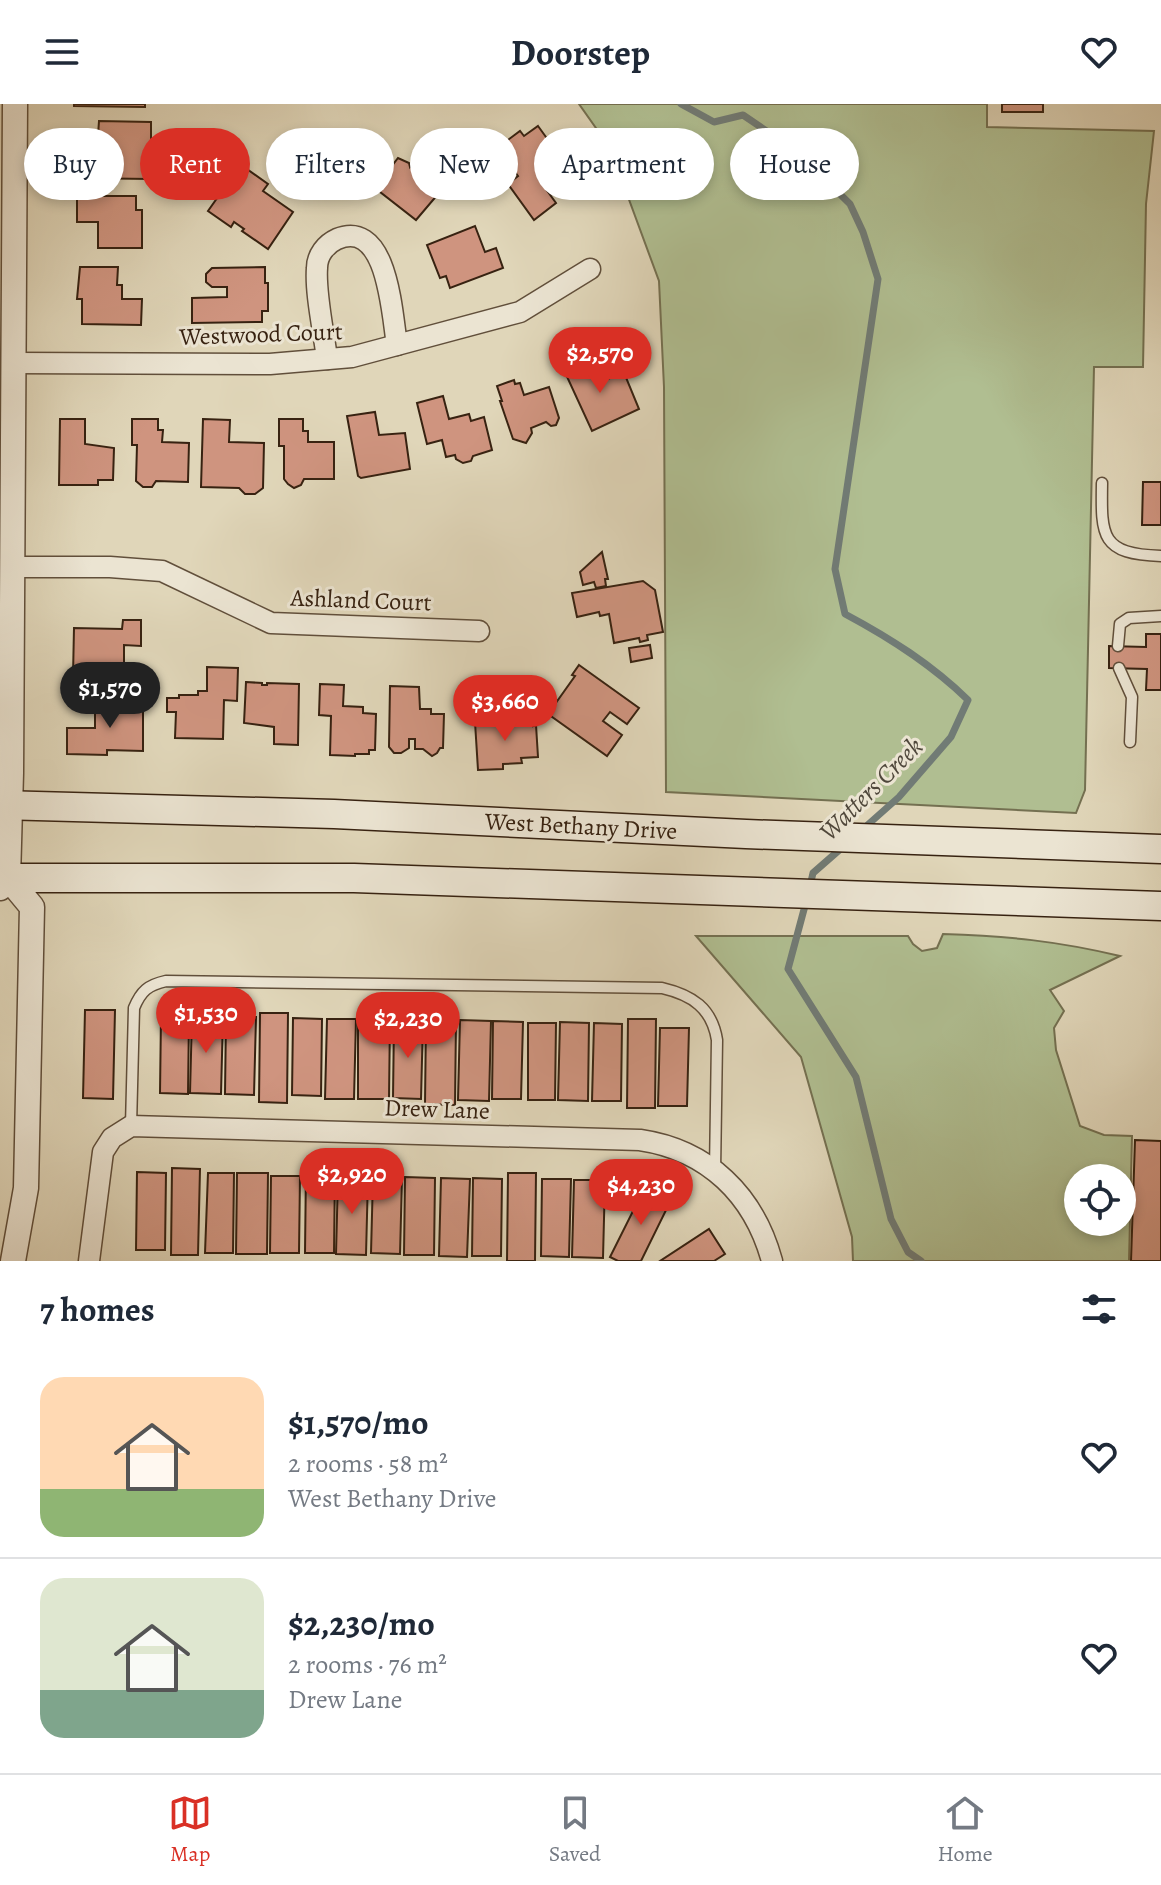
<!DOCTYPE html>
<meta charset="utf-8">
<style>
body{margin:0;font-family:Alegreya,serif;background:#f2f2f3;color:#1f2937;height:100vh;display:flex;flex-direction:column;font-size:30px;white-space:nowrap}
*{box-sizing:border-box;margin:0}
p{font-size:26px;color:#747a83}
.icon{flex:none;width:44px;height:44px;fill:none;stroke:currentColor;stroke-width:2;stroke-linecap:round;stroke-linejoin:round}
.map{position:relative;height:1157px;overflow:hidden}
.sheet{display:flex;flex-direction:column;background:#fff;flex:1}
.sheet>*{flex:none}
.guide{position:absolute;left:24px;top:24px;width:1114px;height:72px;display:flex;gap:16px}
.fabs{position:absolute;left:1064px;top:1060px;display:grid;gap:16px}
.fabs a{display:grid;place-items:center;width:72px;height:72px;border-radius:50%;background:#fff;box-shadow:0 4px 12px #0003;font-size:40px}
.price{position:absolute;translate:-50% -68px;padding:0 18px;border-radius:28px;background:#d93025;color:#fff;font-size:26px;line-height:52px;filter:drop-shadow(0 2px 4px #0008)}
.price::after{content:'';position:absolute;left:50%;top:48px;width:24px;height:18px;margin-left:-12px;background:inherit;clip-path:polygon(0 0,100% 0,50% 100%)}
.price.on{background:#222;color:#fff}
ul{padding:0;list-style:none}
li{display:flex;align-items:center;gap:24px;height:200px;padding:0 40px}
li+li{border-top:2px solid #e0e1e3}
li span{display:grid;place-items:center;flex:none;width:224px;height:160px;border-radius:24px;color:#555}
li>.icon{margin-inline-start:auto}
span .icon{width:96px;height:96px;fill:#fffc;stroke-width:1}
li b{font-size:34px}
h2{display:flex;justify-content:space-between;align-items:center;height:96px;padding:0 40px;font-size:34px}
.pill{padding:0 28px;border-radius:36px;background:#fff;box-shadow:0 4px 12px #0003;font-size:28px;line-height:72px}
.pill.on{background:#d93025;color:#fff}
header{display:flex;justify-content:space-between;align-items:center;height:104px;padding:0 40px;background:#fff;font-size:36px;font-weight:700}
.tab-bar{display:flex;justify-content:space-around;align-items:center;height:112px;border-top:2px solid #e0e1e3;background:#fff;font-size:22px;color:#747a83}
.tab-bar a{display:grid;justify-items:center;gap:4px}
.tab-bar .on{color:#d93025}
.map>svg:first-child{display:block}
</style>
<header><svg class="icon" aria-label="menu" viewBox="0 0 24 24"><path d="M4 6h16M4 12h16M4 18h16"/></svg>Doorstep<svg class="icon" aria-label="heart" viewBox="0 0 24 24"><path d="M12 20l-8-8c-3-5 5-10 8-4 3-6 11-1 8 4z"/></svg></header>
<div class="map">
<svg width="1161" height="1157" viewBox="0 0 1161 1157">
<rect width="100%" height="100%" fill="#e0d6b9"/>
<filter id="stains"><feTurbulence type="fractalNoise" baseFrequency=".0025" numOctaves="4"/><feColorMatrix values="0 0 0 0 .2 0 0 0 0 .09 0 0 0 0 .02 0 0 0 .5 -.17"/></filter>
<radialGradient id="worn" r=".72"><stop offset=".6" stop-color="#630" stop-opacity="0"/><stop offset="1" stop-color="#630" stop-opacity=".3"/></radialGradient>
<g fill="#b0be91" stroke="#747051" stroke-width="2" fill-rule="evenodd">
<polygon points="579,0 987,0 987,23 1154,27 1146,100 1143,263 1094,263 1085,686 1076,709 666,688 664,283 659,177 610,44"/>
<path d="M943,830c64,2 114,7 177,22l-70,34 14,21 -10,17 2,22 24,76 24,9 28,1 -3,125h-276l-1,-24 -51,-180 -105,-121h212l5,8 9,7 15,-3zM1078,1074h44v44h-44z"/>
</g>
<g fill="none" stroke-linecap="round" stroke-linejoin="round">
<g stroke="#717b75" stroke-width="7">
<path d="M681,0l33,18 29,-7 53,36 54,53 13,28 15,47 -43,290 10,45c45,24 86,50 123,86l-17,37 -52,60 -36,32"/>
<polyline points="810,782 813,769 845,741"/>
<polyline points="806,798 788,865 856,973 891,1115 908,1148 921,1157"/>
</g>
</g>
<g fill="#cf947f" stroke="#372211" stroke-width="2">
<polygon points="74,0 145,0 145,3 74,2"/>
<rect x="1002" y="0" width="41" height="8"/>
<polygon points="99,17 151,18 151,75 73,74 73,46 97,46"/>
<polygon points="538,22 559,51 546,61 550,65 538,74 556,99 534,116 508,80 518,72 497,44 520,27 524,32"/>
<polygon points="343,41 345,51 365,48 370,77 341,82 342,88 330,90 329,85 310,88 303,47"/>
<polygon points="230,53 268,80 263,87 293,108 268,145 242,127 244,125 234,118 231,123 208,107 227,80 216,73"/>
<polygon points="435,53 456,69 416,116 375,84 398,54 409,59 410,63 414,58 424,66"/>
<polygon points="77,92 136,92 136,106 142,106 142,144 98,144 98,118 77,118"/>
<polygon points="475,122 485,148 496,144 503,164 450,184 446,172 440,174 427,141"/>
<polygon points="80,163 118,163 117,181 122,181 122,195 142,195 141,221 82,220 82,195 77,195"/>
<polygon points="265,163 265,179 268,179 268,207 262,207 262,218 192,219 192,194 227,193 227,183 212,183 206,178 206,170 212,164"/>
<polygon points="585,254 601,278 619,270 620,273 625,271 639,305 592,327 563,264"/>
<polygon points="514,276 515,280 520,279 524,291 549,283 559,314 556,321 551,322 546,318 531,324 532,329 526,339 513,335 500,297 502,297 497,282"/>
<polygon points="443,292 449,315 469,310 471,317 484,313 492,346 473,352 471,357 463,359 456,355 455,351 446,353 442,336 427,340 417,299"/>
<polygon points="375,308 379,331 405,329 410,365 361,374 358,372 347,312"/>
<polygon points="60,315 85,315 85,340 114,344 113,376 98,376 98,381 59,381"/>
<polygon points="132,315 158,315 158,326 163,326 162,338 189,339 188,378 156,377 152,383 143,383 136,377 137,341 132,341"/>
<polygon points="203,315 230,316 229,338 264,339 263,384 255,390 245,390 239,384 201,383"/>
<polygon points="279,315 303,315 303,327 308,327 308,338 334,338 334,375 304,375 301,381 294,384 288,380 284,375 284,342 279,342"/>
<polygon points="1143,378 1161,378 1161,421 1142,421"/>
<polygon points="602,448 608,475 605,475 606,482 596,484 594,478 583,481 580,468"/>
<polygon points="643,477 655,486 663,528 647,531 648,536 640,538 639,534 614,539 609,510 600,512 599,508 577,513 572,489"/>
<polygon points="123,516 141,516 141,542 124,541 124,559 110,559 110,569 106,573 73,572 74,524 122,525"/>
<polygon points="1146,530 1161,530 1161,586 1146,586 1147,565 1109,564 1109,542 1146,543"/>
<polygon points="650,541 652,554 631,558 629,544"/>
<polygon points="579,561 639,604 627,620 610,608 603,617 622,631 607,652 548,610 575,572 572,571"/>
<polygon points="207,563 238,564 237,597 224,596 223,635 175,634 176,608 167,608 167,594 179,594 179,591 198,591 198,587 207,587"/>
<polygon points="246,578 262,579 262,581 267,581 267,579 299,580 298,641 274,640 274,623 244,619"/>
<polygon points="320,580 344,581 343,602 363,603 363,609 376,610 375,646 369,646 369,650 355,650 355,652 330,651 331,612 319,611"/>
<polygon points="390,582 419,583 420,605 431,605 431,610 444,610 443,644 440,644 437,649 432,652 423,645 415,645 415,635 409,635 409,644 401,649 394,649 389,643"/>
<polygon points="95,597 143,598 143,647 107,646 107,651 67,650 67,624 95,624"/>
<polygon points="533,615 533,622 536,621 538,653 521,654 522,659 503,660 503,665 478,666 475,618"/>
<polygon points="85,906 115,906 113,995 83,994"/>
<polygon points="260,909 288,909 287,999 259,998"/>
<polygon points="161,912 189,913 188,990 160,989"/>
<polygon points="192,912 223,913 221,990 190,989"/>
<polygon points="226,913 256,913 254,991 225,990"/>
<polygon points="293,914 322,915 321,992 292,991"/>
<polygon points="358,914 390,914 389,995 358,995"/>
<polygon points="327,915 356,915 354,995 325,995"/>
<polygon points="628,915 656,915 655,1004 627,1004"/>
<polygon points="426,916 456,917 455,1001 425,1000"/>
<polygon points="460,916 491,917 489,997 458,996"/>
<polygon points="394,917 423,917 421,995 393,994"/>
<polygon points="493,917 523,918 521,995 492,995"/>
<polygon points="560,918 589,919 588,997 558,996"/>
<polygon points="528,919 556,919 555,996 528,996"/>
<polygon points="594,919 622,920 621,997 592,997"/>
<polygon points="660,924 689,924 687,1002 658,1002"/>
<polygon points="1135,1036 1161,1037 1161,1157 1131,1157"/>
<polygon points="172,1064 200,1065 198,1151 171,1151"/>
<polygon points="306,1064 335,1065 334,1149 305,1149"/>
<polygon points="137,1068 166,1069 165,1146 136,1146"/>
<polygon points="208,1069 234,1069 233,1149 205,1149"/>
<polygon points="237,1069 268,1069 267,1150 236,1150"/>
<polygon points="508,1069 536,1069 535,1157 507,1157"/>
<polygon points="271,1072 300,1072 299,1149 270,1149"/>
<polygon points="338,1073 368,1073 366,1151 336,1150"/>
<polygon points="373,1073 402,1074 400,1150 371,1149"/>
<polygon points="405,1073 435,1074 434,1151 404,1151"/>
<polygon points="441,1074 470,1075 467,1153 439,1152"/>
<polygon points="473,1074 502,1075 501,1152 472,1152"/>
<polygon points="542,1075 571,1075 569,1153 541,1152"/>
<polygon points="574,1076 605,1076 603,1154 572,1153"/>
<polygon points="645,1083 671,1096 641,1157 618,1157 610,1153"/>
<polygon points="709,1125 725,1150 714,1157 660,1157"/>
</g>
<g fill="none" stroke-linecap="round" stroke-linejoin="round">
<defs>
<g id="service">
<path d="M1102,379c-1,54 -1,71 59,73"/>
<polyline points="1118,542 1120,520 1129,514 1161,512"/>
<polyline points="1119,564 1132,593 1130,638"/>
<path d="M131,1022l3,-118c7,-17 14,-23 32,-27l496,7c30,7 50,20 55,52l-2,131"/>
</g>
<g id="minor">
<path d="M327,255c-3,-26 -12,-66 -10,-91 0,-13 9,-24 20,-29 51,-21 55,76 60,106"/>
<polyline points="13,259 270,260 352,253 520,208 590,165"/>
<polyline points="12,463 110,463 162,467 271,519 479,527"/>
<path d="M89,1157l14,-109 9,-14 19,-12 509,14c68,10 114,55 132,121"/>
</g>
<g id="tertiary">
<polyline points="8,774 32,803 26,1084 13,1157"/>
<polyline points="0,784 8,774 11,669 15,0"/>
</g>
<g id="secondary">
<polyline points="0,701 334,710 746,730 1161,745"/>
<polyline points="0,774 354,774 1161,802"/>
</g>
</defs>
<use href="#service" stroke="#614f3b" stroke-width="13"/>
<use href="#minor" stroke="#614f3b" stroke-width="23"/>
<use href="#tertiary" stroke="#614f3b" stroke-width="27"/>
<use href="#secondary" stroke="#372211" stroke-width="31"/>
<use href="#service" stroke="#ebe4d2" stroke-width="10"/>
<use href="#minor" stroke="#ebe4d2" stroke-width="20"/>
<use href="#tertiary" stroke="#ebe4d2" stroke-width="24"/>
<use href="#secondary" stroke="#ebe4d2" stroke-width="28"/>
</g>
<g text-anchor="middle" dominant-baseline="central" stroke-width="6" stroke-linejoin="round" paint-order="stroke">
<g font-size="24" fill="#372211" stroke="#ebe4d2">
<text transform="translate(261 230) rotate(-2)">Westwood Court</text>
<text transform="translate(361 496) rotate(2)">Ashland Court</text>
<text transform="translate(581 722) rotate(3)">West Bethany Drive</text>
<text transform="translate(437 1005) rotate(2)">Drew Lane</text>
</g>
<g font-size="26" font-style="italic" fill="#4f473b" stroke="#ebe4d2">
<text transform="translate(871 685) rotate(-45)">Watters Creek</text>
</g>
</g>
<rect width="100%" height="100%" filter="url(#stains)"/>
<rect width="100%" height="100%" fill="url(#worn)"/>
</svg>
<div class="fabs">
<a><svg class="icon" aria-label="locate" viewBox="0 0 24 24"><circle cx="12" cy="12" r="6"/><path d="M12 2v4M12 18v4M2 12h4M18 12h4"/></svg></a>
</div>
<b class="price" style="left:600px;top:291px">$2,570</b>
<b class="price on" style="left:110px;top:626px">$1,570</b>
<b class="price" style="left:505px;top:639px">$3,660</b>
<b class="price" style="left:206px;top:951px">$1,530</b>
<b class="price" style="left:408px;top:956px">$2,230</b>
<b class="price" style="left:352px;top:1112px">$2,920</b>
<b class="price" style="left:641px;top:1123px">$4,230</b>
<div class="guide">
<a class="pill">Buy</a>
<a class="pill on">Rent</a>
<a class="pill">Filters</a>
<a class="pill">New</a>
<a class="pill">Apartment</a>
<a class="pill">House</a>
</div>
</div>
<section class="sheet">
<h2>7 homes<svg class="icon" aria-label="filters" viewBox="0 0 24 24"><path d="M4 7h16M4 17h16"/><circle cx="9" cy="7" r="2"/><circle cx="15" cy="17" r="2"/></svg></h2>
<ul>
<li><span style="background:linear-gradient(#ffd9b3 70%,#8fb573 0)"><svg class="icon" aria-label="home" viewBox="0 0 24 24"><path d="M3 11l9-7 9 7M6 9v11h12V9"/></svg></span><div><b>$1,570/mo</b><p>2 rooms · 58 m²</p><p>West Bethany Drive</p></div><svg class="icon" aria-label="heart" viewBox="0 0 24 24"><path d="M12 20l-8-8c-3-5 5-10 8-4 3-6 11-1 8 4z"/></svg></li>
<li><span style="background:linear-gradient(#dfe7d0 70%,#7fa58c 0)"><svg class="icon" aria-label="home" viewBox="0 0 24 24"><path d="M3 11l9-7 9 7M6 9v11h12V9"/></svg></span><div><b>$2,230/mo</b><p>2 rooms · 76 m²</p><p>Drew Lane</p></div><svg class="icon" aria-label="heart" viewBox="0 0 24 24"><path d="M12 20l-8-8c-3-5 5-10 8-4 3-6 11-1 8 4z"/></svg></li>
</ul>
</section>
<nav class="tab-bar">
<a class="on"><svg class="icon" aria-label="map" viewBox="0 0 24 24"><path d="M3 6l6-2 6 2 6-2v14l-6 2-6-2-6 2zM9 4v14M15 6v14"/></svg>Map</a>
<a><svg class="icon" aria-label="saved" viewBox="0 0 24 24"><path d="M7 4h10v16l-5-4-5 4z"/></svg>Saved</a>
<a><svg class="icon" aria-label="home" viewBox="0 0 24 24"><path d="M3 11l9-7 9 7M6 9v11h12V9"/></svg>Home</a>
</nav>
